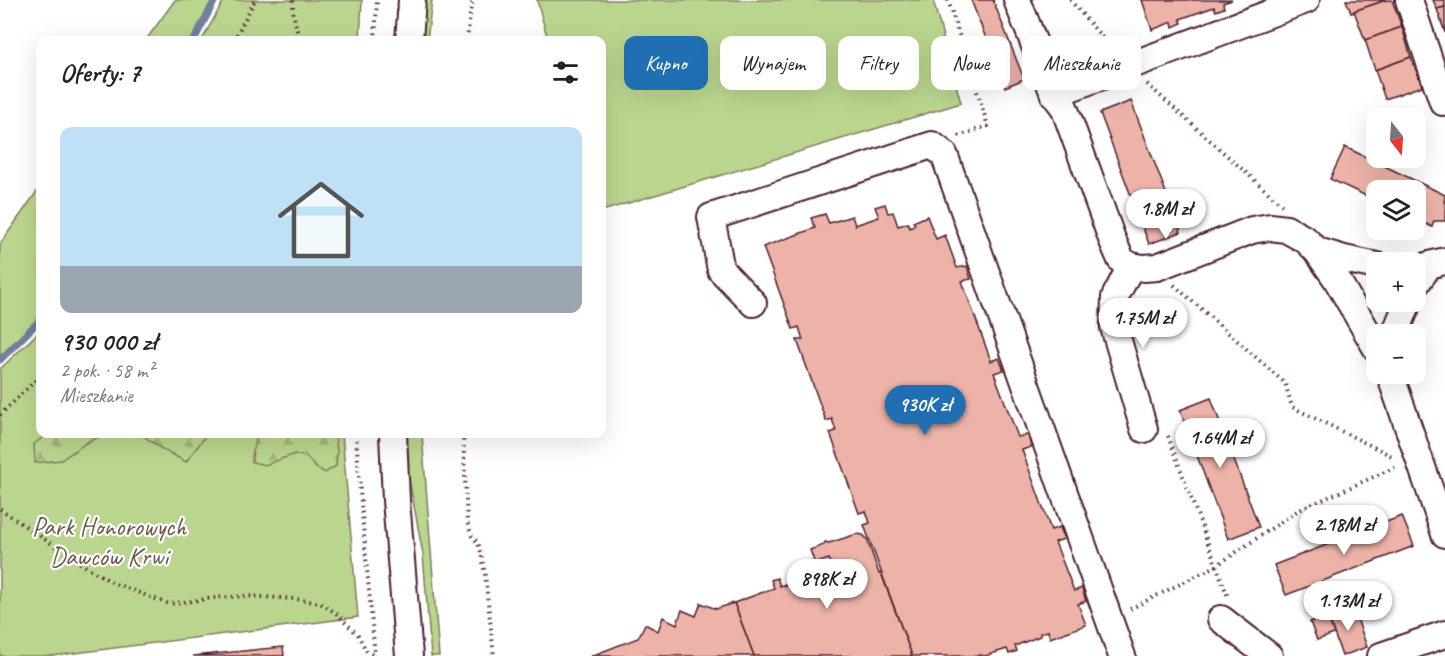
<!DOCTYPE html>
<html lang="pl">
<meta charset="utf-8">
<style>
body{margin:0;font-family:Caveat,sans-serif;background:#f2f2f2;color:#222;height:100vh;display:flex;flex-direction:column;font-size:22px;white-space:nowrap}
*{box-sizing:border-box;margin:0}
p{font-size:20px;color:#767676}
.icon{flex:none;width:33px;height:33px;fill:none;stroke:currentColor;stroke-width:2;stroke-linecap:round;stroke-linejoin:round}
.map{position:relative;flex:1;overflow:hidden}
.drawer{position:absolute;left:36px;top:36px;width:570px;height:402px;display:flex;flex-direction:column;background:#fff;border-radius:12px;box-shadow:0 6px 24px #0002}
.drawer>*{flex:none}
.banner{position:absolute;left:624px;top:36px;width:570px;height:54px;display:flex;gap:12px}
.needle{width:39px;rotate:163deg}
.buttons{position:absolute;left:1366px;top:108px;display:grid;gap:12px}
.buttons a{display:grid;place-items:center;width:60px;height:60px;border-radius:12px;background:#fff;box-shadow:0 6px 24px #0002;font-size:30px}
.price{position:absolute;translate:-50% -51px;padding:0 14px;border-radius:21px;background:#fff;color:#222;font-size:20px;line-height:39px;filter:drop-shadow(0 2px 3px #0008)}
.price::after{content:'';position:absolute;left:50%;top:36px;width:18px;height:14px;margin-left:-9px;background:inherit;clip-path:polygon(0 0,100% 0,50% 100%)}
.price.on{background:#1f6fb2;color:#fff}
ul{padding:0;list-style:none}
li{display:grid;align-content:center;gap:12px;height:318px;padding:0 24px}
li span{display:grid;place-items:center;height:186px;border-radius:12px;color:#555}
li>.icon{margin-inline-start:auto}
span .icon{width:108px;height:108px;fill:#fffc;stroke-width:1}
li b{font-size:26px}
h2{display:flex;justify-content:space-between;align-items:center;height:72px;padding:0 24px;font-size:26px}
.pill{padding:0 21px;border-radius:12px;background:#fff;box-shadow:0 6px 24px #0002;font-size:21px;line-height:54px}
.pill.on{background:#1f6fb2;color:#fff}
.map>svg:first-child{display:block}
</style>
<div class="map">
<svg width="1445" height="656" viewBox="0 0 1445 656">
<defs>
<pattern id="forest-firs" width="22" height="20" patternUnits="userSpaceOnUse" patternTransform="scale(1.5)"><rect width="22" height="20" fill="#bad68e"/><path d="M5 1l3.5 6h-7zM16 11l3.5 6h-7z" fill="#a1b77b"/></pattern>
</defs>
<rect width="100%" height="100%" fill="#fff"/>
<filter id="ink" filterUnits="userSpaceOnUse"><feTurbulence type="fractalNoise" baseFrequency=".0167" numOctaves="2"/><feDisplacementMap in="SourceGraphic" scale="12" xChannelSelector="R" yChannelSelector="G"/><feConvolveMatrix kernelMatrix="1 2 1 2 8 2 1 2 1" color-interpolation-filters="sRGB"/></filter>
<g filter="url(#ink)">
<g fill="#bad68e" stroke="#827a5c" stroke-width="1.5">
<polygon points="175,0 215,0 194,40 146,40"/>
<polygon points="224,0 362,0 360,40 202,40"/>
<polygon points="425,0 432,0 427,40 422,40"/>
<polygon points="537,0 933,0 961,103 602,211 602,40 548,40"/>
<polygon points="40,187 40,320 0,360 0,244"/>
<polygon points="40,331 40,434 342,434 358,617 52,656 0,656 0,369"/>
<polygon points="407,434 422,434 439,656 431,656 423,554 408,474"/>
</g>
<g fill="url(#forest-firs)" stroke="#827a5c" stroke-width="1.5">
<polygon points="48,434 105,434 86,443 61,460 35,463 34,444"/>
<polygon points="141,434 211,434 207,434 186,462 162,449"/>
<path d="M255,434h80l2,19 -1,13 -11,7 -9,-5 -10,-11 -11,-3 -30,11 -13,-3c-1,-12 4,-16 5,-27z"/>
</g>
<g fill="none" stroke-linecap="round" stroke-linejoin="round">
<g stroke="#70819c" stroke-width="7">
<polyline points="194,40 215,0"/>
<polyline points="0,360 40,320"/>
</g>
</g>
<g fill="#edb3a9" stroke="#4a1f2b" stroke-width="1.5">
<polygon points="971,0 993,0 1024,79 1005,87"/>
<polygon points="1142,0 1232,0 1223,3 1224,8 1216,11 1214,7 1180,19 1182,23 1173,27 1172,22 1152,30"/>
<polygon points="1346,0 1386,0 1354,11 1355,12 1351,13"/>
<polygon points="1386,0 1392,0 1402,27 1365,40 1354,11"/>
<polygon points="1433,0 1445,0 1445,7 1437,9"/>
<polygon points="1445,7 1445,33 1437,9"/>
<polygon points="1402,27 1411,57 1375,70 1365,40"/>
<polygon points="1411,57 1422,86 1385,99 1375,70"/>
<polygon points="1131,101 1181,232 1149,244 1100,113"/>
<polygon points="1345,147 1445,195 1444,202 1445,202 1445,221 1434,221 1432,227 1416,219 1416,190 1377,190 1377,201 1330,179"/>
<polygon points="885,204 888,213 893,212 898,226 908,223 910,228 915,225 913,222 927,216 936,239 945,235 957,268 967,266 971,279 962,281 991,361 999,358 1004,370 994,373 1018,437 1028,435 1031,447 1022,450 1051,530 1060,527 1064,539 1055,542 1074,591 1082,588 1086,601 1078,604 1086,625 1050,638 1048,631 1040,633 1040,636 1015,646 1017,651 1009,654 1007,649 985,656 980,655 977,656 912,656 864,525 870,523 866,511 859,513 830,433 836,431 832,419 826,421 797,340 803,340 799,327 793,329 763,247 815,228 811,218 825,214 829,223 852,216 855,225 879,217 875,207"/>
<polygon points="1211,398 1259,527 1228,539 1180,410"/>
<polygon points="1402,516 1414,546 1286,595 1274,565"/>
<polygon points="857,534 863,535 867,539 879,574 881,573 912,656 754,656 734,603 774,588 771,580 777,578 780,586 785,584 785,586 822,573 821,572 832,568 829,559 815,564 810,550 824,545 825,542 829,543"/>
<polygon points="701,603 716,609 734,603 754,656 591,656 638,638 645,624 658,631 663,617 677,624 682,610 696,616"/>
<polygon points="1353,607 1367,647 1342,656 1328,616"/>
<polygon points="1328,616 1334,634 1317,640 1310,622"/>
<polygon points="283,647 284,656 193,656"/>
</g>
<g fill="none" stroke-linecap="round" stroke-linejoin="round">
<defs>
<g id="minor">
<polyline points="1017,0 1054,94 1064,107 1112,239 1121,260 1131,266 1144,268 1157,267 1252,230 1270,227 1286,229 1306,240 1317,251 1336,278 1377,349"/>
<polyline points="1409,0 1443,102"/>
<polyline points="409,40 412,0"/>
<polyline points="1054,94 1306,0"/>
<polyline points="1317,251 1344,259 1377,266"/>
<polyline points="1131,266 1115,297 1114,327 1144,429"/>
<polyline points="1416,284 1429,265 1445,261"/>
<polyline points="753,303 721,270 711,217 932,145 944,154 1122,656"/>
<polyline points="1395,334 1408,302"/>
<polyline points="1390,374 1445,534"/>
<polyline points="393,434 396,500 409,656"/>
<polyline points="1221,619 1269,656"/>
<polyline points="1381,656 1445,634"/>
</g>
</defs>
<use href="#minor" stroke="#4a1f2b" stroke-width="30"/>
<g stroke="#4a1f2b" stroke-width="4" stroke-dasharray="1.5 4.5" stroke-linecap="butt">
<polyline points="293,0 293,12 299,40"/>
<polyline points="948,0 988,126 958,136"/>
<polyline points="1070,0 1112,49"/>
<polyline points="234,40 255,0"/>
<polyline points="375,40 377,0"/>
<polyline points="467,40 471,6 474,0"/>
<polyline points="1147,84 1282,205"/>
<polyline points="1174,285 1285,383 1292,407 1394,457"/>
<polyline points="0,415 40,376"/>
<polyline points="356,434 361,503 375,656"/>
<polyline points="463,434 467,522 472,536 478,543 481,552 485,575 494,656"/>
<polyline points="1168,436 1228,597"/>
<polyline points="0,509 83,565 113,583 169,604 213,598 247,596 296,599 320,603 336,613 358,635 367,652 376,656"/>
<polyline points="1130,609 1216,566 1297,511 1398,466"/>
</g>
<use href="#minor" stroke="#fff" stroke-width="26"/>
</g>
</g>
<g text-anchor="middle" dominant-baseline="central" stroke-width="4.5" stroke-linejoin="round" paint-order="stroke">
<g font-size="26" fill="#6c5649" stroke="#fff">
<text x="109" y="526">Park Honorowych<tspan x="109" dy="30">Dawców Krwi</tspan></text>
</g>
</g>
</svg>
<div class="buttons">
<a><svg class="needle" viewBox="-14 -14 28 28"><path d="M0-13l5 13h-10z" fill="#e53935"/><path d="M0 13l5-13h-10z" fill="#767676"/></svg></a>
<a><svg class="icon" aria-label="layers" viewBox="0 0 24 24"><path d="M12 4l9 5-9 5-9-5zM3 14l9 5 9-5"/></svg></a>
<a>+</a>
<a>−</a>
</div>
<b class="price" style="left:1166px;top:240px">1.8M zł</b>
<b class="price" style="left:1143px;top:349px">1.75M zł</b>
<b class="price on" style="left:925px;top:436px">930K zł</b>
<b class="price" style="left:1220px;top:469px">1.64M zł</b>
<b class="price" style="left:1344px;top:556px">2.18M zł</b>
<b class="price" style="left:827px;top:610px">898K zł</b>
<b class="price" style="left:1348px;top:632px">1.13M zł</b>
<div class="banner">
<a class="pill on">Kupno</a>
<a class="pill">Wynajem</a>
<a class="pill">Filtry</a>
<a class="pill">Nowe</a>
<a class="pill">Mieszkanie</a>
</div>
<section class="drawer">
<h2>Oferty: 7<svg class="icon" aria-label="filters" viewBox="0 0 24 24"><path d="M4 7h16M4 17h16"/><circle cx="9" cy="7" r="2"/><circle cx="15" cy="17" r="2"/></svg></h2>
<ul>
<li><span style="background:linear-gradient(#bfe0f5 75%,#9aa5b1 0)"><svg class="icon" aria-label="home" viewBox="0 0 24 24"><path d="M3 11l9-7 9 7M6 9v11h12V9"/></svg></span><div><b>930 000 zł</b><p>2 pok. · 58 m²</p><p>Mieszkanie</p></div></li>
</ul>
</section>
</div>
